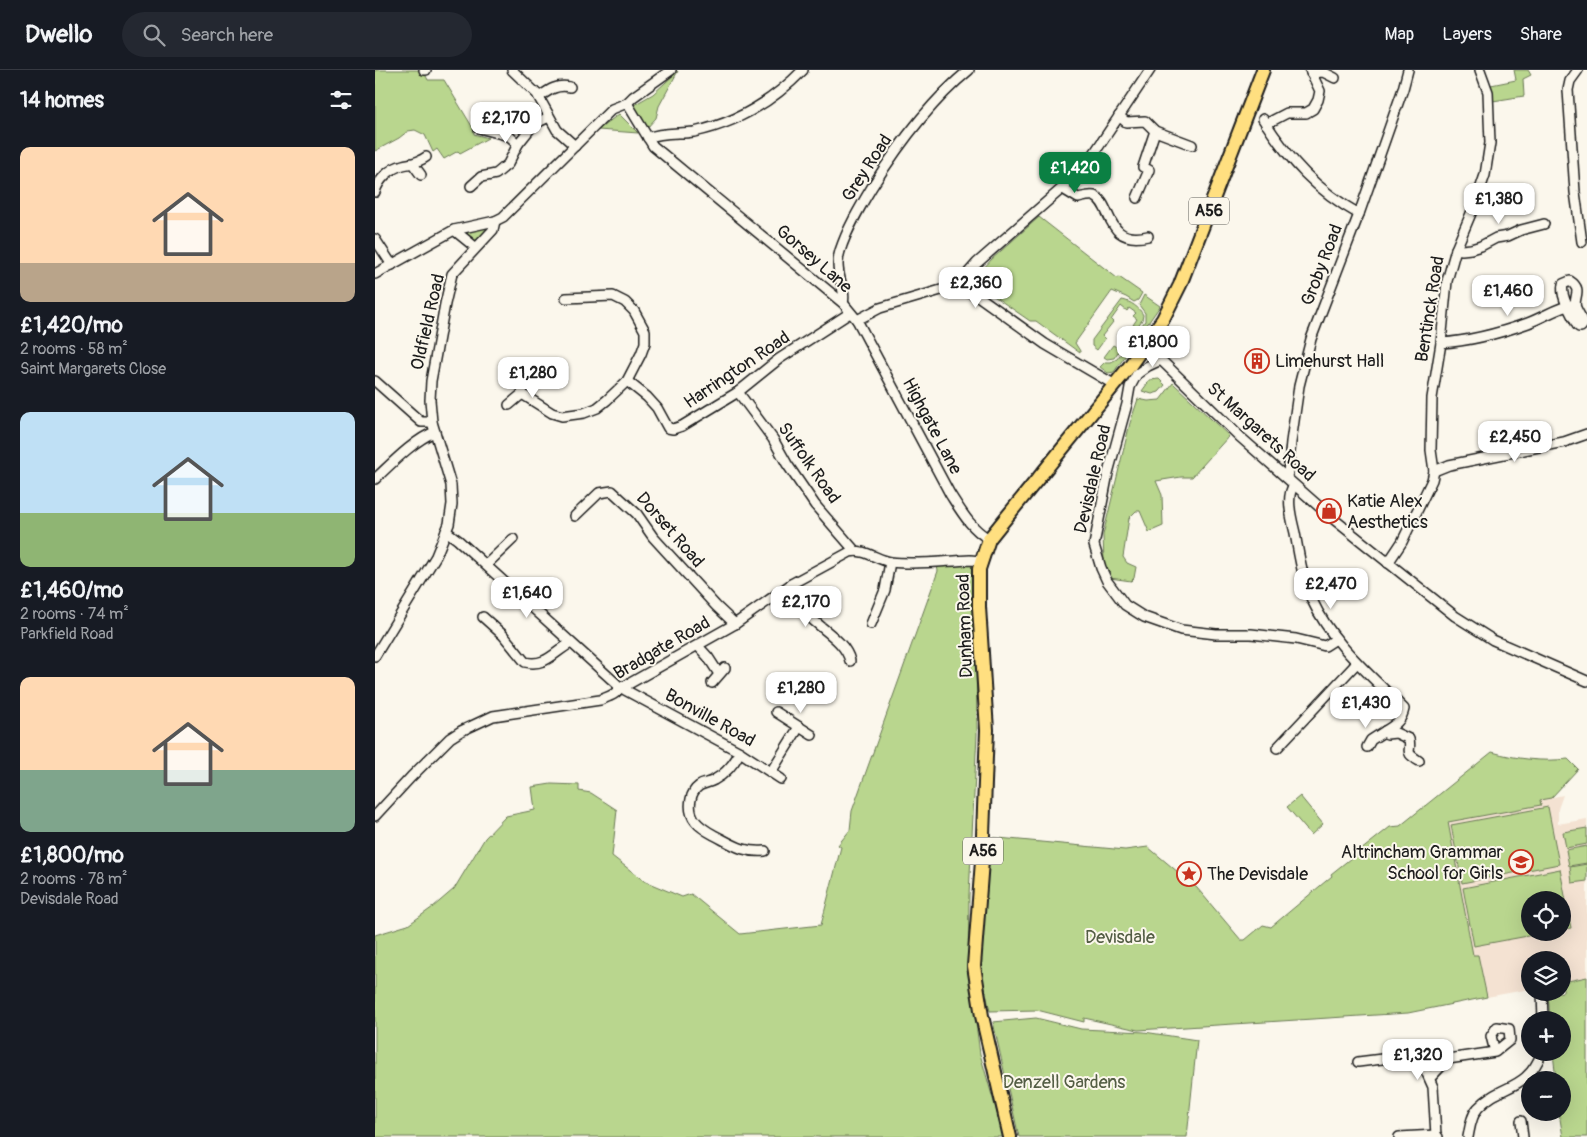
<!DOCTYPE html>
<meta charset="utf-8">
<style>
body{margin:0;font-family:Pangolin,sans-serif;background:#242831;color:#f1f3f6;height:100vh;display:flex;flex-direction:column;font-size:19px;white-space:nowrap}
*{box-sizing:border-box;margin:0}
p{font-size:16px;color:#9ea1a6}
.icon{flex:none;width:28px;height:28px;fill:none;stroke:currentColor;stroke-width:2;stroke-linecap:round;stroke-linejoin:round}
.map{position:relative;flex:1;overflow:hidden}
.sheet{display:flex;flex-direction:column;background:#171b24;width:375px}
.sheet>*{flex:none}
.fabs{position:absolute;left:1146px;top:821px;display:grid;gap:10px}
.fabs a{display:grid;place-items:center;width:50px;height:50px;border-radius:50%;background:#171b24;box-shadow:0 5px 20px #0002;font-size:25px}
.price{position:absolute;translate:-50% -42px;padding:0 11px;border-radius:10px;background:#fff;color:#222;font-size:16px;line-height:32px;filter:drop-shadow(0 1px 2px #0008)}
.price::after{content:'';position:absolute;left:50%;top:30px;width:15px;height:11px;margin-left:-8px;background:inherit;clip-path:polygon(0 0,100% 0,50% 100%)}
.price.active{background:#0b8043;color:#fff}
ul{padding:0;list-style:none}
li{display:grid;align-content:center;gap:10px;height:265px;padding:0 20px}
li span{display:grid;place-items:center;height:155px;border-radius:10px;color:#555}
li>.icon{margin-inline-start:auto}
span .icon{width:90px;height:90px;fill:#fffc;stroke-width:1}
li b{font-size:21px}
h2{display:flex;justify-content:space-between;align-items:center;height:60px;padding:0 20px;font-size:21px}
header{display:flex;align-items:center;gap:30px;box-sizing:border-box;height:70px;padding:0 25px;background:#171b24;border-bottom:1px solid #363941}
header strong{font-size:24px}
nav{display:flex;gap:28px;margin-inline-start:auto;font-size:18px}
.search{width:350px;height:45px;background:#242831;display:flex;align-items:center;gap:12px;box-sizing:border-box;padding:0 18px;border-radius:28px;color:#9ea1a6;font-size:19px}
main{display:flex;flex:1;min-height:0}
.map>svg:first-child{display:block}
</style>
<header>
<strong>Dwello</strong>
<div class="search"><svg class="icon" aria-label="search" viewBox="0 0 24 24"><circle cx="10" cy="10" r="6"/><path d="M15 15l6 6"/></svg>Search here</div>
<nav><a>Map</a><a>Layers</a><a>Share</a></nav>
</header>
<main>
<section class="sheet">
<h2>14 homes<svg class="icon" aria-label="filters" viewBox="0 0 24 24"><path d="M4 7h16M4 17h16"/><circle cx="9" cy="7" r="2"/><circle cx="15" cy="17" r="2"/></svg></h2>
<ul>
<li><span style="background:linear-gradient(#ffd9b3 75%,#b9a48a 0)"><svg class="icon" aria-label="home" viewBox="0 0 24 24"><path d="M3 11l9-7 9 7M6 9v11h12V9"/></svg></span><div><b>£1,420/mo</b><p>2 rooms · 58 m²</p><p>Saint Margarets Close</p></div></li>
<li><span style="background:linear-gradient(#bfe0f5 65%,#8fb573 0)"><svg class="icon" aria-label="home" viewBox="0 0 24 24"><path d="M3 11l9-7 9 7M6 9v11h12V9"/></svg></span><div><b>£1,460/mo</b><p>2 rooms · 74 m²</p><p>Parkfield Road</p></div></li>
<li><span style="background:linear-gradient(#ffd9b3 60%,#7fa58c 0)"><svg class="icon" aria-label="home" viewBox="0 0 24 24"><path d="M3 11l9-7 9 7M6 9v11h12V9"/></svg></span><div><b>£1,800/mo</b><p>2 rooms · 78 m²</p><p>Devisdale Road</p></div></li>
</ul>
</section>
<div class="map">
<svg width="1212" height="1067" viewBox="0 0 1212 1067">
<rect width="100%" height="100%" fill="#fbf7ec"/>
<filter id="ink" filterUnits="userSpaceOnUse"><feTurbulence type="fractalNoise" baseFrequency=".02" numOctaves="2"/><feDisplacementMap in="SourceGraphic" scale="10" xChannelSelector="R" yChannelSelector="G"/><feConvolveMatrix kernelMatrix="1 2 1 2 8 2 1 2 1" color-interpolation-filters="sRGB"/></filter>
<g filter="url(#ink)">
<path fill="#f4e2d2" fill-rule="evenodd" d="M1188,725l-5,14v15l29,-5v158l-24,5v-22h-33v29l-43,8 -9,-42h-5l-25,-133 92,-17v-5zM1155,830h33v32h-33z"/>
<g fill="#b9d68e" stroke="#6a7955">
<polygon points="0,0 48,0 53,10 69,10 98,58 99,64 113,68 85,83 83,81 69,89 62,79 58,82 50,65 40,60 33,61 24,68 0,81"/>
<polygon points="1139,0 1153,0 1156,5 1148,9 1149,26 1118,31 1116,15 1141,10"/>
<polygon points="303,1 284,36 281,48 271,59 252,39 278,24"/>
<polygon points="244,44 263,63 223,60"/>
<polygon points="664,147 742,208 744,207 767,223 763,230 759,232 751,227 737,221 700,273 705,281 705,283 661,251 655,251 597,211 617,189"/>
<polygon points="120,151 100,177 79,160"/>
<polygon points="769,225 785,236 739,302 733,303 725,297 730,292 736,292 742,289 770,251 770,243 764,235"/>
<path d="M747,230c8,1 18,8 21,15l-1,5 -5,7 -4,-2 4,-6 -4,-3 3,-3 -7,-5 -2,3 -6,-5 -10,14 2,2 -11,14 3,3 -8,11 -5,-4v-6z"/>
<polygon points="738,275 745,279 739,288 732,289 729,287"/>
<polygon points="784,309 790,315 784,322 777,324 767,321 775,310"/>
<polygon points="798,313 854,366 817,407 806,407 781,411 787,425 788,456 774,462 765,441 761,441 754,448 748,487 752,493 761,497 759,508 756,511 735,508 729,492 728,465 755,353 763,329 773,331 785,330"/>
<polygon points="600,495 602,664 594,825 593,893 605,984 629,1067 0,1067 0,865 33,855 58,837 79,819 110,768 131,746 160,740 157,717 176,714 204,715 204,721 216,723 242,740 237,786 269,811 307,827 316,824 365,864 446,855 466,777 463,775 475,760 477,741 563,501 562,496"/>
<path d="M1117,682c25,7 50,10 76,7l10,10 -27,29 -11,2 1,5 -93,17 25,133h5l9,42 -79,16 -270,17 -54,-12v4l-47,-12 -47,1 -11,-48 9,-126 137,13 23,-3 49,41 44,52h4l18,-15 8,2 61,-51 -1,-2 59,-47 10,-1z"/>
<polygon points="925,726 948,754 936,765 912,737"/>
<polygon points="1173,737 1184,794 1087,813 1076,755"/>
<polygon points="1212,758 1212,774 1191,778 1188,762"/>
<polygon points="1212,776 1212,793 1194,796 1191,780"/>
<polygon points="1212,794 1212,811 1197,813 1195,797"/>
<polygon points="1185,799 1196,858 1188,859 1188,830 1155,830 1155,862 1169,863 1099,876 1088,818"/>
<polygon points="1212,907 1212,1067 1188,1067 1184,1043 1188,1042 1188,1010 1181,1010 1178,983 1188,982 1188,950 1175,950 1173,923 1188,922 1188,912"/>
<polygon points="661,948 706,959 769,962 822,970 812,1067 644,1067 618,952"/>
</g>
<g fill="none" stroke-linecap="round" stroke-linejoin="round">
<defs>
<g id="minor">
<polyline points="49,0 51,0"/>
<polyline points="137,0 162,24 182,60 200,76"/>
<polyline points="1203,0 1195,11 1193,20 1200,122 1207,172"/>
<polyline points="936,3 948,2 960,8"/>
<path d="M164,27c10,-7 18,-13 31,-10"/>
<path d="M252,33l26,43 190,157 14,17 93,174c11,17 21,35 39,45"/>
<polyline points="744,46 751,52 770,51 780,61 817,75"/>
<path d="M888,49c27,42 53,71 96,95"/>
<polyline points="891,54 912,43 931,43 938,39 943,30 945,21 935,0"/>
<polyline points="104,58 134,66 143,74"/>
<path d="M273,68c13,-6 31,-4 46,-6 42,-9 79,-31 109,-62"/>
<polyline points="38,94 46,105"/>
<polyline points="96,116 106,107 121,104 133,94 143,74 159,54 174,47"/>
<path d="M688,119l15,9c5,-1 11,-3 16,-2 19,7 10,50 54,40"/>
<path d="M0,122c3,-12 15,-24 28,-27 9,-2 15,-2 23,-8"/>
<polyline points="762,128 774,100 768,97 780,61"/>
<polyline points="79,160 100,177"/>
<polyline points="0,169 17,195"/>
<polyline points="1081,179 1087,180 1096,179 1106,176 1121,168 1133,166 1146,160 1169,154"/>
<polyline points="0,204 79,160 120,151 128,147 237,39 252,33 258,27 296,0"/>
<path d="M1195,211c14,9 2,17 6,27 2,5 6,10 8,15l-3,4h-2l-2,-2c-6,-13 -17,-28 -14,-41z"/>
<polyline points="586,218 594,202 602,193 708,100 775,0"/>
<path d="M468,233c4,-13 -10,-31 -3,-52 7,-22 20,-44 32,-64 27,-43 58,-85 97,-117"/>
<polyline points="482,250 505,238 566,220 578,217 586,218 603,226 670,274 740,315"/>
<path d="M1066,273c30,-2 59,-10 87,-20 16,-6 30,-16 47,-19"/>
<polyline points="769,276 786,290 864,366 956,447 1080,546 1118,570 1212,611"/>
<polyline points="786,290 773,296 762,304 755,317 752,334 733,403 719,475 726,498 732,511 750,535 769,547 806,560 841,564 876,564 921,569 950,576 961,569"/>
<polyline points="0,311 46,352 57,352"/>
<polyline points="252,311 272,327 282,338 293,358 298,359 307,356 363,322 404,289 475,243"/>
<polyline points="363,322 398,369 412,394 440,435 480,481"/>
<polyline points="147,324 177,343 187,346 209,343 222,338 232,330 252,311 266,284 270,273 270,261 259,241 250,232 238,226 191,228"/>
<polyline points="134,335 147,324 150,306"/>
<polyline points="1059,401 1074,395 1189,372 1212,364"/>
<polyline points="911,407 913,403 916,372 924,316 936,269 984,144 1028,19 1033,0"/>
<path d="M0,409c15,-14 40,-40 60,-47"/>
<path d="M919,415c-9,12 -2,35 1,48 4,23 8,47 17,67 21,45 58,74 92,109 -2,11 -9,16 -19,22l2,3 9,-1 13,6c3,14 -6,12 10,22"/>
<polyline points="200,446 224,423 237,421 262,444 278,467 341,536 360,554"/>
<polyline points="71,461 83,470 245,617"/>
<polyline points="1013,493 1027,472 1057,410 1059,401 1056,380 1057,328 1066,273 1072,211 1081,179 1100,134 1110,105 1115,73 1113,22 1105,0"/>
<polyline points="111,495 138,469"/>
<path d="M416,514c3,8 6,19 11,25 13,17 43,30 48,52"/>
<path d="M108,547l20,18 22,27c21,5 29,-10 46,-19"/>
<polyline points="496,554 510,520 515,492"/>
<polyline points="323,576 333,587 344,604"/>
<polyline points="0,586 61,486 74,454 77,434 76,415 57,352 55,330 56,311 70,234 77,204 118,160 120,151"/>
<polyline points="337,613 350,598"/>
<polyline points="248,617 250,620 365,682 406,709"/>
<polyline points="401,642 437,665"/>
<polyline points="992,677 996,670 1010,661"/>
<polyline points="902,678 982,593"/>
<path d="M365,682c-6,12 -15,22 -26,28 -5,3 -11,3 -15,6 -4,3 -7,8 -8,13 -4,19 8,28 23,36 18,9 29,18 51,16"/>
<polyline points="396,702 424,657"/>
<path d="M0,746l36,-39 39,-39 11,-7 32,-15 107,-16c7,-3 17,-5 20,-13l5,-1 110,-62 58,-41 57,-31c14,-4 27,8 41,10 26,3 54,-1 79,-2l11,1"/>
<polyline points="1167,922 1168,950"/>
<polyline points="983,992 1031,986 1049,997 1058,1017 1061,1065 1063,1067"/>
<polyline points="1055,1008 1073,989 1120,982 1135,970 1134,959 1122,957 1116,966 1120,982"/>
<polyline points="1146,1051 1148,1067"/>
<polyline points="1024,1067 1061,1065"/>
<path d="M1093,1067c2,-10 3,-21 10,-29 23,-25 49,-16 64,-56"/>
</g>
<polyline id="highway" points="635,1067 607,946 599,896 607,791 612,660 604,537 604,499 614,469 626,454 754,297 788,249 805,215 888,0"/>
</defs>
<use href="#minor" stroke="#1c1c1c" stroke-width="12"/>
<use href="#highway" stroke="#1c1c1c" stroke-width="16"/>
<use href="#minor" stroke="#fbf7ec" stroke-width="9"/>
<use href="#highway" stroke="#ffdf80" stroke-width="12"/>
</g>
</g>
<defs>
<symbol id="building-ring" viewBox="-11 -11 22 22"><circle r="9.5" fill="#fbf7ec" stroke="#c8321e" stroke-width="1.5"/><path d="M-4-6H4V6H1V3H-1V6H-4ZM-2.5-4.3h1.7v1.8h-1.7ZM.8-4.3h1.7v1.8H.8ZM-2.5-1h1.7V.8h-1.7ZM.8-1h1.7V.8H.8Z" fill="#c8321e"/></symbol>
<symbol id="shop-ring" viewBox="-11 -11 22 22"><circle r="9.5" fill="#fbf7ec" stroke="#c8321e" stroke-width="1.5"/><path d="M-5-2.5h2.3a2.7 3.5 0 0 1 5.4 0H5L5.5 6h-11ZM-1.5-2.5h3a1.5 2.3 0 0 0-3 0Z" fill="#c8321e"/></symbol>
<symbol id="school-ring" viewBox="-11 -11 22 22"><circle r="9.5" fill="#fbf7ec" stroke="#c8321e" stroke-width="1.5"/><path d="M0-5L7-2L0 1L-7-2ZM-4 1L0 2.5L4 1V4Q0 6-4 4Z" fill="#c8321e"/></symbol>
<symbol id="sight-ring" viewBox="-11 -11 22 22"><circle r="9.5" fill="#fbf7ec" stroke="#c8321e" stroke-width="1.5"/><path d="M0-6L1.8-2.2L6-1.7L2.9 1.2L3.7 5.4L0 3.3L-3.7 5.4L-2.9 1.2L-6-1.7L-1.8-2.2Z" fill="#c8321e"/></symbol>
</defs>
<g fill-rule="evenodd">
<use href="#building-ring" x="868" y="277" width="28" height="28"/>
<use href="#shop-ring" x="940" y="427" width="28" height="28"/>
<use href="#school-ring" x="1132" y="778" width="28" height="28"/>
<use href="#sight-ring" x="800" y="790" width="28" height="28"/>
</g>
<g text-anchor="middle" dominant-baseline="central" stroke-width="4" stroke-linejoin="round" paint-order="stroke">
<g fill="#fbf7ec" stroke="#5f5e5a" stroke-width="1">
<rect x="814" y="127.5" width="40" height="27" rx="4"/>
<rect x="588" y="767.5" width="40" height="27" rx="4"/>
</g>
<g font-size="16" font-weight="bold" fill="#1c1c1c">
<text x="834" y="141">A56</text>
<text x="608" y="781">A56</text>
</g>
<g font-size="18" fill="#1c1c1c" stroke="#fbf7ec">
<text transform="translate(492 98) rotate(-57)">Grey Road</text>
<text transform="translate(439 189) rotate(41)">Gorsey Lane</text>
<text transform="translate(947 195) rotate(-69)">Groby Road</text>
<text transform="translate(1055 239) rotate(-81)">Bentinck Road</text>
<text transform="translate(53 252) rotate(-77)">Oldfield Road</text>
<text transform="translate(362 300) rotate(-34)">Harrington Road</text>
<text transform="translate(557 356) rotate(62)">Highgate Lane</text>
<text transform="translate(886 362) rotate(42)">St Margarets Road</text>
<text transform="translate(434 393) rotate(55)">Suffolk Road</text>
<text transform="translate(718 409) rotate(-77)">Devisdale Road</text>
<text transform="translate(295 460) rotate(49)">Dorset Road</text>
<text transform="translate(590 556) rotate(-92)">Dunham Road</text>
<text transform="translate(287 578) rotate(-30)">Bradgate Road</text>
<text transform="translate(335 648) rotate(29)">Bonville Road</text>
</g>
<g font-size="18" fill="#1c1c1c" stroke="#fbf7ec" text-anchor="start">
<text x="900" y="291">Limehurst Hall</text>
<text x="972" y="431">Katie Alex<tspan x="972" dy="21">Aesthetics</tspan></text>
<text x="1128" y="782" text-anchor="end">Altrincham Grammar<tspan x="1128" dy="21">School for Girls</tspan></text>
<text x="832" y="804">The Devisdale</text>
</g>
<g font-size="18" fill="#535d44" stroke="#fbf7ec">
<text x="745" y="867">Devisdale</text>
<text x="689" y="1012">Denzell Gardens</text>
</g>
</g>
</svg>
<div class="fabs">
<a><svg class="icon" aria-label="locate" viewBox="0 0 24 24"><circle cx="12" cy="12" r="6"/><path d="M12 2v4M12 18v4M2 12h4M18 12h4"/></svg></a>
<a><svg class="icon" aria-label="layers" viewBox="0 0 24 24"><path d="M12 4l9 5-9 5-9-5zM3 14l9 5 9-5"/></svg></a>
<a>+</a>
<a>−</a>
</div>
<b class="price" style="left:131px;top:74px">£2,170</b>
<b class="price active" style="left:700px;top:124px">£1,420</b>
<b class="price" style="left:1124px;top:155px">£1,380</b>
<b class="price" style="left:601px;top:239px">£2,360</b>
<b class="price" style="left:1133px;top:247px">£1,460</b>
<b class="price" style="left:778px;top:298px">£1,800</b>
<b class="price" style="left:158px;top:329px">£1,280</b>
<b class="price" style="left:1140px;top:393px">£2,450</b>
<b class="price" style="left:956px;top:540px">£2,470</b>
<b class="price" style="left:152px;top:549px">£1,640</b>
<b class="price" style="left:431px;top:558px">£2,170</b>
<b class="price" style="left:426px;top:644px">£1,280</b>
<b class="price" style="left:991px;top:659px">£1,430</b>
<b class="price" style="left:1043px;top:1011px">£1,320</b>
</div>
</main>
